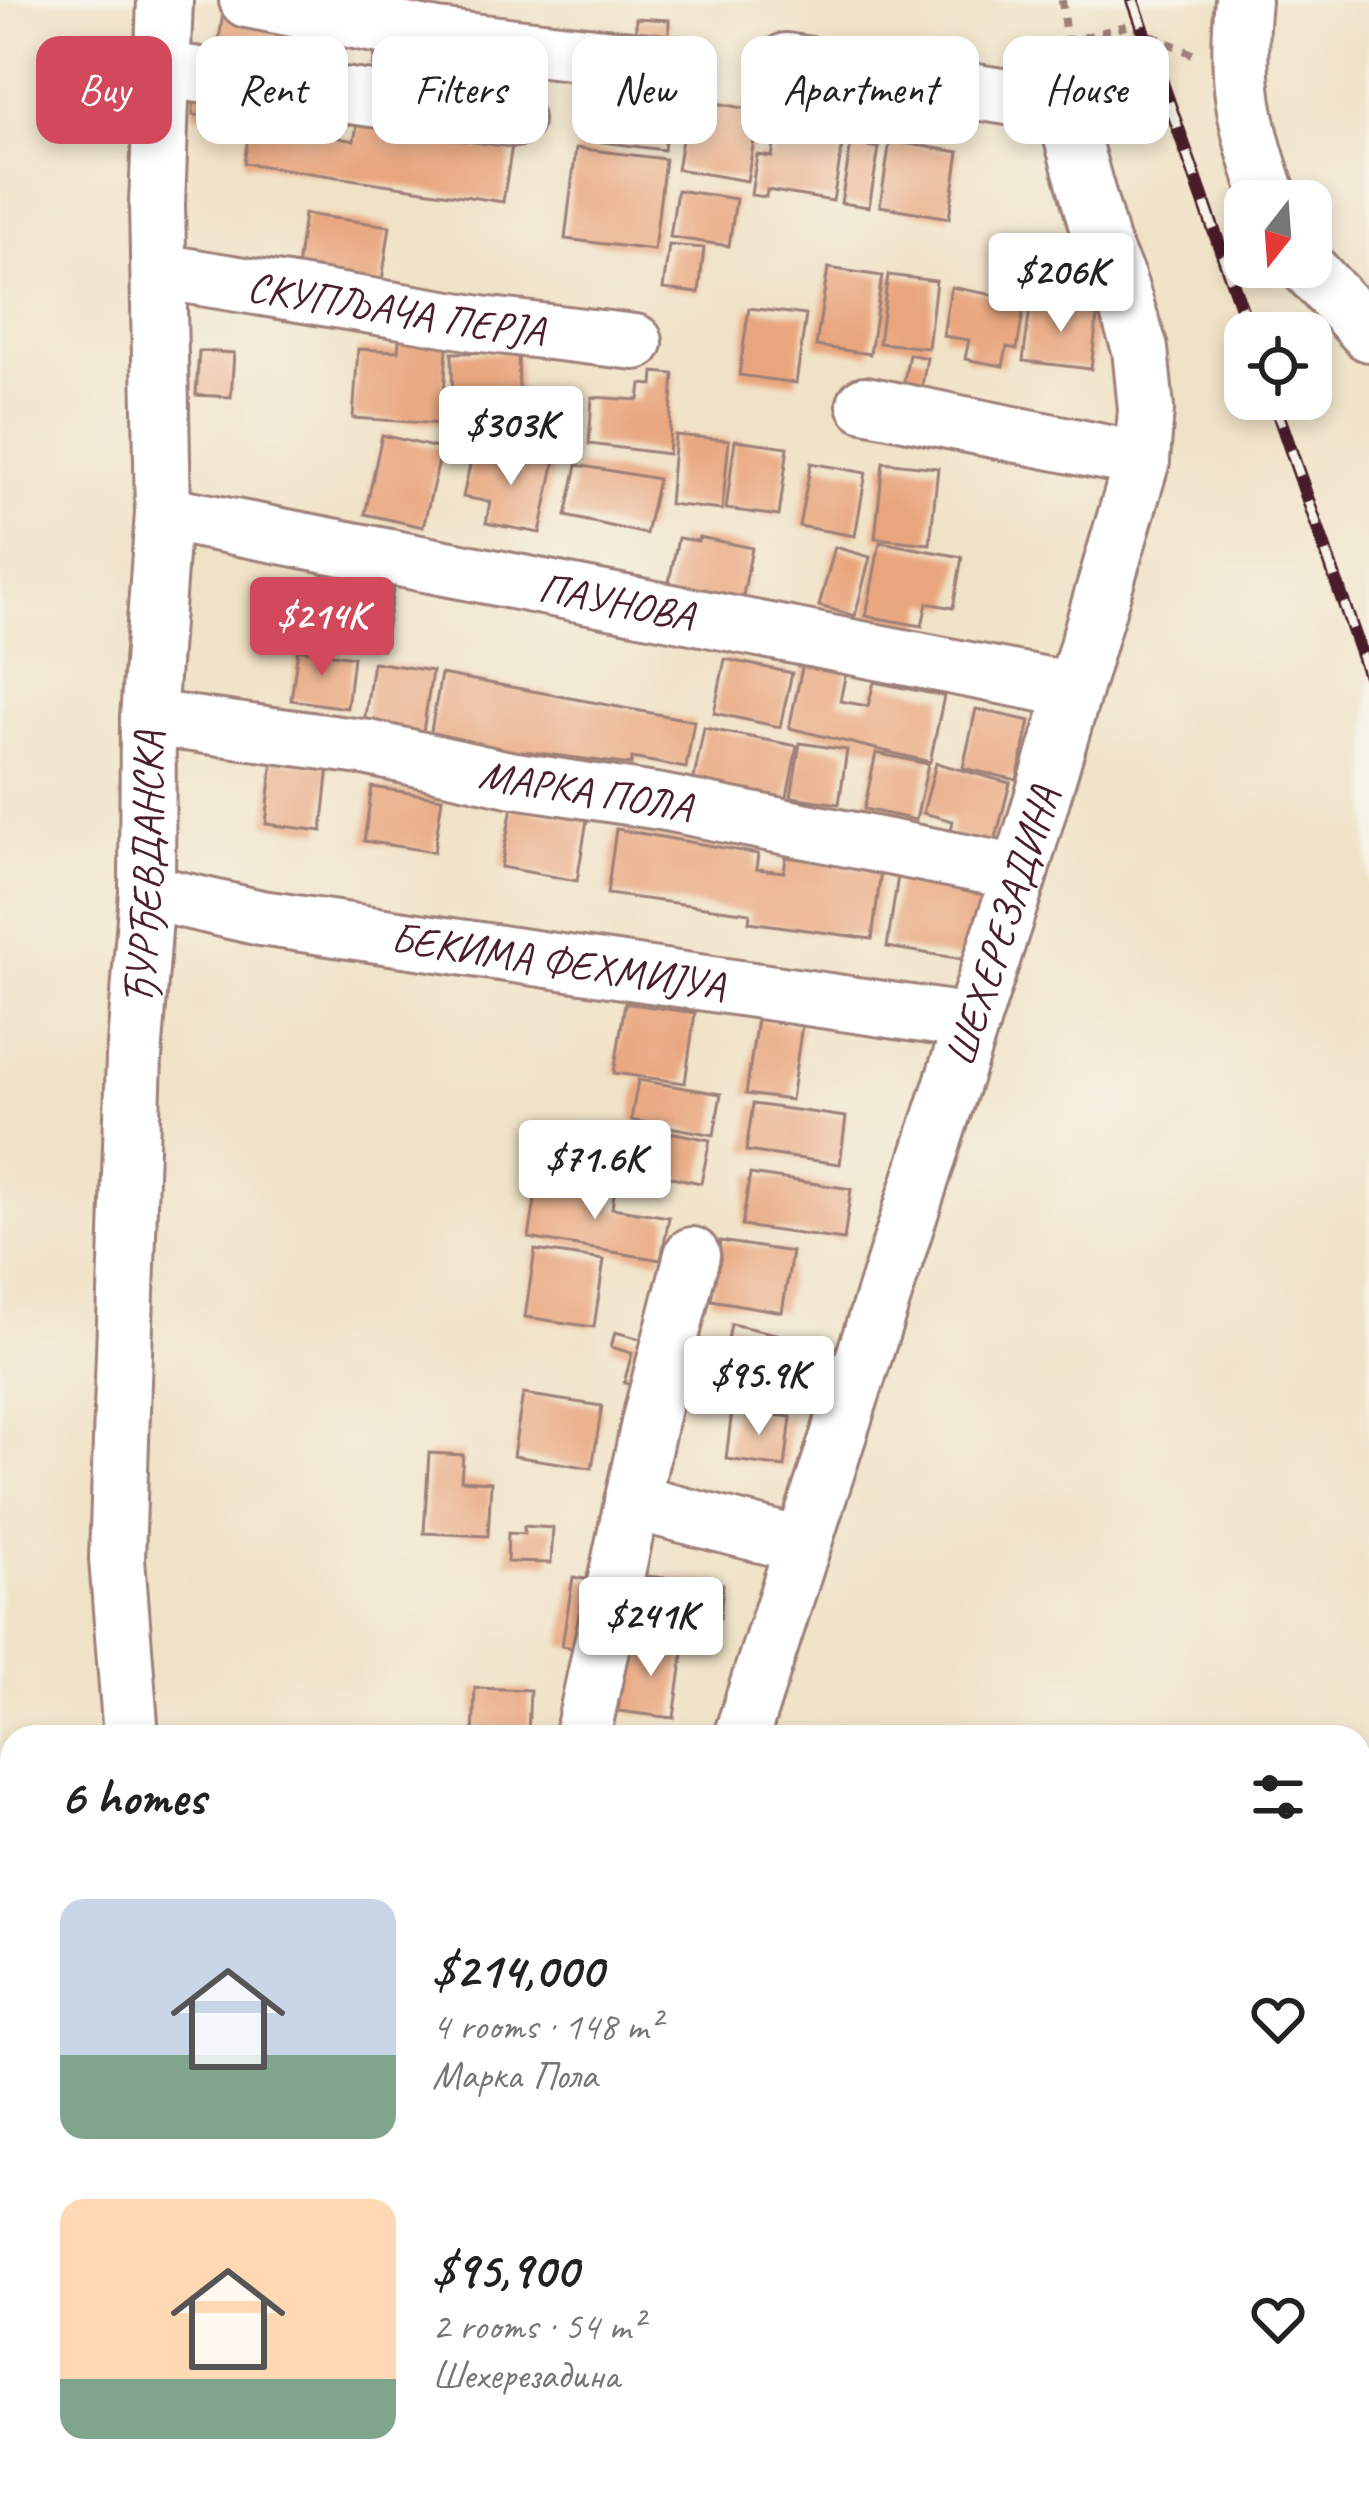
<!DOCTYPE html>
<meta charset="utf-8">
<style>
body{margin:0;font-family:Caveat,sans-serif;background:#f2f2f2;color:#222;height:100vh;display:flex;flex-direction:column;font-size:45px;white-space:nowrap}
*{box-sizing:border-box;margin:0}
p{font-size:39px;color:#767676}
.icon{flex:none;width:66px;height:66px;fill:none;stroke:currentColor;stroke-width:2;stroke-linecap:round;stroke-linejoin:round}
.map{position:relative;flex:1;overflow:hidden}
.sheet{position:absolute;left:0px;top:1725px;width:1371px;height:771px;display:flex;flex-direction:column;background:#fff;border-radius:36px 36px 0 0;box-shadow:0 6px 18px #0003}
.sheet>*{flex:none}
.top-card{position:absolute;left:36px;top:36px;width:1299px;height:108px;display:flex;gap:24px}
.needle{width:78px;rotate:197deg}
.tools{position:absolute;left:1224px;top:180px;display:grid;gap:24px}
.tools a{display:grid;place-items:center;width:108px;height:108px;border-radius:24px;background:#fff;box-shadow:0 6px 18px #0003;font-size:60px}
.price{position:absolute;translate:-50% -102px;padding:0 27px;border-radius:12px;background:#fff;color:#222;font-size:39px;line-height:78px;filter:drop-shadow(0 3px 6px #0008)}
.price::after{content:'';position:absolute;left:50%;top:72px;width:36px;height:27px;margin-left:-18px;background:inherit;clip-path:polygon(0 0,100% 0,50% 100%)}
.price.selected{background:#d1495b;color:#fff}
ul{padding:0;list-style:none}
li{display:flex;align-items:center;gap:36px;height:300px;padding:0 60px}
li span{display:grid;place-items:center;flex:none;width:336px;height:240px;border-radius:24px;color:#555}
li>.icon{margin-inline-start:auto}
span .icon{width:144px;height:144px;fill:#fffc;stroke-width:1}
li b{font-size:51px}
h2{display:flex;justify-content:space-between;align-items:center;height:144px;padding:0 60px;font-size:51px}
.chip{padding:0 42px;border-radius:24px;background:#fff;box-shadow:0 6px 18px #0003;font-size:42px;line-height:108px}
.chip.selected{background:#d1495b;color:#fff}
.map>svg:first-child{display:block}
</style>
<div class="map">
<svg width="1369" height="2494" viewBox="0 0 1369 2494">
<rect width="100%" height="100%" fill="#f7f3e8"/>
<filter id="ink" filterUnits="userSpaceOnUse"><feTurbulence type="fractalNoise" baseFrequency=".00833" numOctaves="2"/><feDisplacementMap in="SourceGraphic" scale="24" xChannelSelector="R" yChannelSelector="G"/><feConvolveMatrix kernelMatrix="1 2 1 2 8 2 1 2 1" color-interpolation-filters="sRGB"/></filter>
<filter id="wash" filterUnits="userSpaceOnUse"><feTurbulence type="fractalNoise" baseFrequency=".004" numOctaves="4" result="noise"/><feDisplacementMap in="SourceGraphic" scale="48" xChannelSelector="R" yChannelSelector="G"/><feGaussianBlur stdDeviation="2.7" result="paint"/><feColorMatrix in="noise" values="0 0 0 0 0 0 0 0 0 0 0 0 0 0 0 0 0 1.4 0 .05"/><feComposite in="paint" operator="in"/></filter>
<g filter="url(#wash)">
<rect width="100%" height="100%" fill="#f0e2c6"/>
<g id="blocks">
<g fill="#e9a67e">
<polygon points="223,13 297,23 290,78 215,67"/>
<polygon points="636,18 669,20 669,38 636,37"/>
<polygon points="376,46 436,55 430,96 370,88"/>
<polygon points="438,63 511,71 507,102 433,103"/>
<polygon points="594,79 671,88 664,150 587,140"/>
<polygon points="807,82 837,86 834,109 804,105"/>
<polygon points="194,90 223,92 221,116 193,115"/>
<polygon points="254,97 327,109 323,135 354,141 359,115 513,139 503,202 244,163"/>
<polygon points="689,98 759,111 747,181 677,169"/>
<polygon points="779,118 845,129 833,201 767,190 766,197 751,195 757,155 772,157"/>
<polygon points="890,141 959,152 949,218 880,206"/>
<polygon points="851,144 879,148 869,207 841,203"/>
<polygon points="576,148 665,159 654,250 565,239"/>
<polygon points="677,190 736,199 729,246 670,237"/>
<polygon points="304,214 390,226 381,288 296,277"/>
<polygon points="669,245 704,248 699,293 663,289"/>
<polygon points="828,268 882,276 870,354 816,346"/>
<polygon points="888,275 936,281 928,348 879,343"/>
<polygon points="951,287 1025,301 1017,349 1007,347 1003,366 965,359 969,340 943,336"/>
<polygon points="1031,301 1098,309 1091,369 1023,361"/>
<polygon points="749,308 806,315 796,383 739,375"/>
<polygon points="400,330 448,333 442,424 353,418 358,349 398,351"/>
<polygon points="199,351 234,353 231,397 196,395"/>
<polygon points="518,352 520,430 453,430 452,353"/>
<polygon points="909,354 927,358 917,412 899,408"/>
<polygon points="654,372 674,374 668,454 589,444 592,397 639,400 641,384 653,385"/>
<polygon points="382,435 442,449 423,527 365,514"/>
<polygon points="675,435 729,440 722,510 669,504"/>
<polygon points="735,440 788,447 779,516 726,509"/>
<polygon points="501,448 555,460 540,533 486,523 490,502 463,497 473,451 499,456"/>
<polygon points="883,462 938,468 930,544 875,538"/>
<polygon points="811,463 866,473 855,536 799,526"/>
<polygon points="577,465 658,479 646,534 566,516"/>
<polygon points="699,537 752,548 740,612 666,597 678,538 698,541"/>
<polygon points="880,542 962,557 953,608 927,603 922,626 866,616"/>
<polygon points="835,547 870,557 855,616 819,606"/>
<polygon points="324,568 395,579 383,649 313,638"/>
<polygon points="298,649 353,657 347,708 291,700"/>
<polygon points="805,654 848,663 840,701 868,706 874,682 944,696 930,762 789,728"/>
<polygon points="725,659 792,673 780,727 714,713"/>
<polygon points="373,662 432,671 422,739 363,730"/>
<polygon points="441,674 694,721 686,768 632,758 631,765 522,751 521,759 429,742"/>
<polygon points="976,709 1030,721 1017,780 963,768"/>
<polygon points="704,728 797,746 786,802 693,783"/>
<polygon points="800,743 847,750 839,804 791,797"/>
<polygon points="876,753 928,764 916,820 864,809"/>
<polygon points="273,760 329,766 322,831 266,824"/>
<polygon points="936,763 1010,783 994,846 950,835 953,821 923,813"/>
<polygon points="372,787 442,798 434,852 364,841"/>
<polygon points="512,807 587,820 577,881 501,867"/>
<polygon points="616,829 758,854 756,869 784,872 786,857 881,871 872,939 749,922 750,913 607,894"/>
<polygon points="898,876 992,891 981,962 887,947"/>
<polygon points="625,1003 695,1013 685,1083 614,1073"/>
<polygon points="757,1019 802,1025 791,1100 746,1094"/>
<polygon points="638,1080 721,1094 714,1135 631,1120"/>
<polygon points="753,1104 846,1117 840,1164 746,1151"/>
<polygon points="664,1131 710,1140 701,1183 656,1174"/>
<polygon points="564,1139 594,1145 590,1167 559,1161"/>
<polygon points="750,1174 851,1189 844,1240 742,1226"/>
<polygon points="538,1181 614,1194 612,1208 669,1217 661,1260 529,1238"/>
<polygon points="720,1241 792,1252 782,1312 711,1300"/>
<polygon points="535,1250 604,1260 594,1327 525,1317"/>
<polygon points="731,1324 817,1343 806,1395 697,1372 702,1350 725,1355"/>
<polygon points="615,1332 652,1342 640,1387 624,1383 632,1353 611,1347"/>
<polygon points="523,1394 602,1406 592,1468 513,1456"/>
<polygon points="732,1410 791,1417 785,1467 726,1459"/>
<polygon points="429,1453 463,1455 461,1480 491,1482 488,1536 424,1533"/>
<polygon points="524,1526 553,1528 551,1563 507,1562 508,1533 524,1534"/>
<polygon points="637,1575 723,1584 720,1618 703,1616 700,1638 632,1632"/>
<polygon points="573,1577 602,1582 590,1651 562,1646"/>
<polygon points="628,1639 684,1647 674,1718 618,1711"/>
<polygon points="475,1688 530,1690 528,1737 473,1737"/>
</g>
</g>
</g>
<g filter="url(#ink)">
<use href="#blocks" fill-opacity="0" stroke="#9d8078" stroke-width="3"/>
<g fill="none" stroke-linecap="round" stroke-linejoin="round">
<defs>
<g id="minor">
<polyline points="247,0 437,37 684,65"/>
<path d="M1243,0c-8,79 1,127 28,201"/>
<polyline points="164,70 515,119"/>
<polyline points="1307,267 1369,334"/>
<path id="s1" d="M159,271l322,53 154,18"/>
<polyline points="865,404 1142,460"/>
<path id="s2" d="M163,513l909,177"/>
<path id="s3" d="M148,718l221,30 140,31 152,23 359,71"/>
<path id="s4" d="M147,892l114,26 711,104"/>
<polyline points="632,1502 801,1545"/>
<path id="s5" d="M131,1737l-14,-178 17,-501 13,-166 1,-174 15,-205 -6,-309 8,-204"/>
<polyline points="582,1737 650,1419 692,1255"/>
<path id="s6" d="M741,1737l279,-864 122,-413 4,-51 -6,-60 -22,-69 -16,-35 -39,-139 -277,-45"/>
</g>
</defs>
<use href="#minor" stroke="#9d8078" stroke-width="60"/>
<g stroke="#9d8078" stroke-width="8" stroke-dasharray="9 9" stroke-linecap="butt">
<polyline points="1062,0 1066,42 1062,64"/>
<polyline points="1066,42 1130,25 1195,55"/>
</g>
<use href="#minor" stroke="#fff" stroke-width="54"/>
<defs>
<g id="rail">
<polyline points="1133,0 1250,333"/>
<polyline points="1273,399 1369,676"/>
</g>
</defs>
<use href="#rail" stroke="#4a1f2b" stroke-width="14"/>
<use href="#rail" stroke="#f7f3e8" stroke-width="9" stroke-dasharray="27" stroke-linecap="butt"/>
</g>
</g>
<g text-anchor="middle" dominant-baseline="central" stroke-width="9" stroke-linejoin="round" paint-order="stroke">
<g font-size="42" fill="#4a1f2b" stroke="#f7f3e8">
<text stroke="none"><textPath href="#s1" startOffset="240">СКУПЉАЧА ПЕРЈА</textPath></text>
<text stroke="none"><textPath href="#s2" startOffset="462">ПАУНОВА</textPath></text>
<text stroke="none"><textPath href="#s3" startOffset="444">МАРКА ПОЛА</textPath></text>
<text stroke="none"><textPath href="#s5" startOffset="870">ЂУРЂЕВДАНСКА</textPath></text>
<text stroke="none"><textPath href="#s6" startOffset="852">ШЕХЕРЕЗАДИНА</textPath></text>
<text stroke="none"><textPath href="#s4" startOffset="417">БЕКИМА ФЕХМИЈУА</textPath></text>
</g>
</g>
</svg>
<div class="tools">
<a><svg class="needle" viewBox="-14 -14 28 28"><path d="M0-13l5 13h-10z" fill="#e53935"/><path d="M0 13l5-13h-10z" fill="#767676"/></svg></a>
<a><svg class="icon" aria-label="locate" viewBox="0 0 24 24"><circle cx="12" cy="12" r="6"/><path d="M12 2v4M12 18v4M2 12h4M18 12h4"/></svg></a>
</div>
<b class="price" style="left:1061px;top:335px">$206K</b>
<b class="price" style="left:511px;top:488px">$303K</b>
<b class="price selected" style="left:322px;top:679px">$214K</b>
<b class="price" style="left:595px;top:1222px">$71.6K</b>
<b class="price" style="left:759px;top:1438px">$95.9K</b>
<b class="price" style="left:651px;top:1679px">$241K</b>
<div class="top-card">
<a class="chip selected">Buy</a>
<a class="chip">Rent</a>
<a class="chip">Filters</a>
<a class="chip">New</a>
<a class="chip">Apartment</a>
<a class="chip">House</a>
</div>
<section class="sheet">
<h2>6 homes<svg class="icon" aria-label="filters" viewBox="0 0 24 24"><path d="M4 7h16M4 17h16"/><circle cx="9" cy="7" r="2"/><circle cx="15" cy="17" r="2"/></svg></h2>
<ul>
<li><span style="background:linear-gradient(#c9d6e8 65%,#7fa58c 0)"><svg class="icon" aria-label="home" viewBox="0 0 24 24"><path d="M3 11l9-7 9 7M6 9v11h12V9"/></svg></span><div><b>$214,000</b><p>4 rooms · 148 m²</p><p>Марка Пола</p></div><svg class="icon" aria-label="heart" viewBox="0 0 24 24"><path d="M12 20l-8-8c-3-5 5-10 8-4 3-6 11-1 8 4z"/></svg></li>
<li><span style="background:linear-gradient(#ffd9b3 75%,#7fa58c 0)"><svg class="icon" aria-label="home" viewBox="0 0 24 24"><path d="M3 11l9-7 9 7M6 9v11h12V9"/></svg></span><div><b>$95,900</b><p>2 rooms · 54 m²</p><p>Шехерезадина</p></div><svg class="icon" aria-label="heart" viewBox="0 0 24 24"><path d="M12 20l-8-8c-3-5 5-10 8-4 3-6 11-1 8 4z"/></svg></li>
</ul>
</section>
</div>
